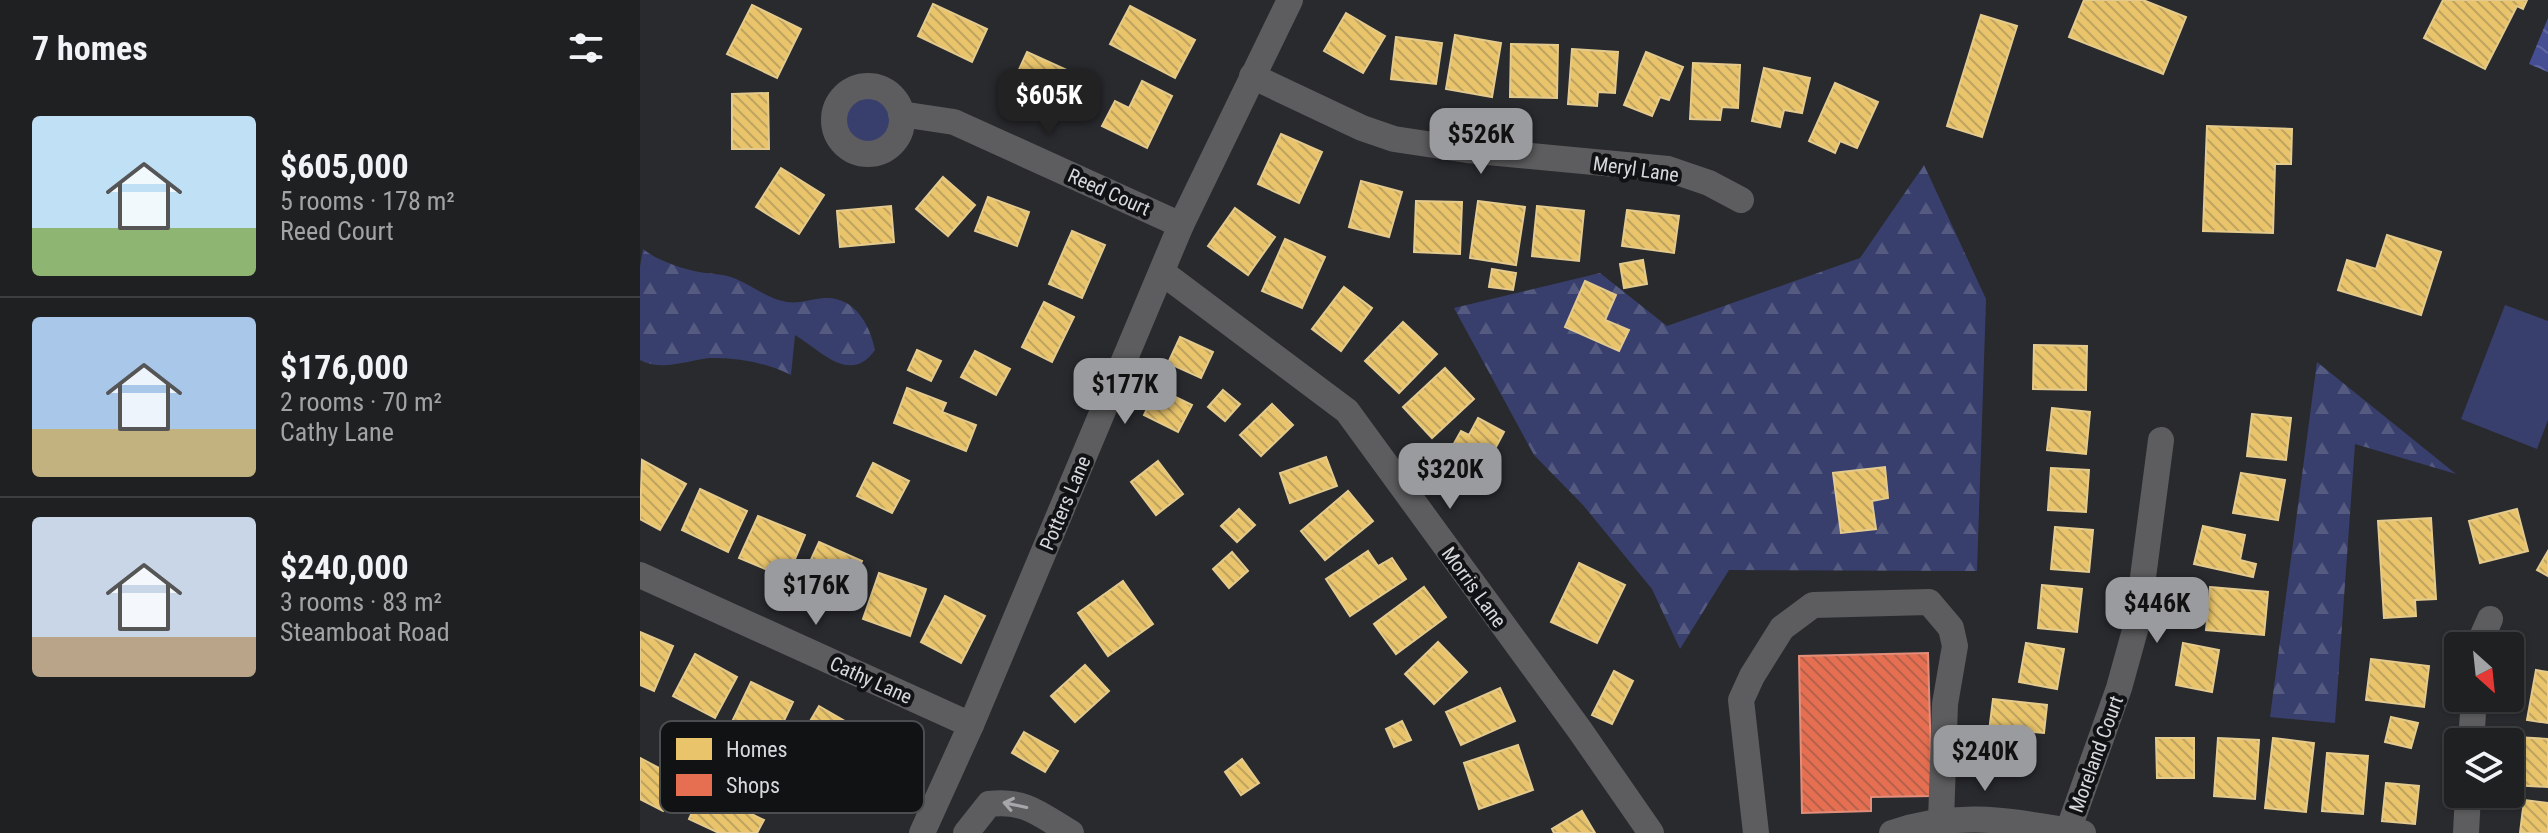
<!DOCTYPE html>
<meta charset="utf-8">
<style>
body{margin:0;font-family:"Roboto Condensed",sans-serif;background:#2c2d2f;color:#f1f3f6;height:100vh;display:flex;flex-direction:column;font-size:30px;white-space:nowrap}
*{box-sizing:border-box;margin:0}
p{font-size:26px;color:#a1a3a5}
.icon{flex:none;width:44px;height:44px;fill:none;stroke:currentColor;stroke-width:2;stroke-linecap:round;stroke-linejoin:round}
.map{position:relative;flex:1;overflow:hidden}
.drawer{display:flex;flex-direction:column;background:#1f2022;width:640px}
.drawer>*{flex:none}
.needle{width:52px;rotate:153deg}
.controls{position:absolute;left:1804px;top:632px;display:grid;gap:16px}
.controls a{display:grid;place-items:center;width:80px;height:80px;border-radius:8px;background:#1f2022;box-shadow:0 2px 6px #0004,0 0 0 2px #3c3e40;font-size:40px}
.price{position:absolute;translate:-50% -68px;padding:0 18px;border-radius:16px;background:#9a9b9f;color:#111;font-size:26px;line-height:52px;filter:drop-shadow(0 2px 4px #0008)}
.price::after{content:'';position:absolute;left:50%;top:48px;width:24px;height:18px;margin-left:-12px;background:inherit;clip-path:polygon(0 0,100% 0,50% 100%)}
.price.on{background:#222;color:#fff}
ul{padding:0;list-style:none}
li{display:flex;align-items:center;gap:24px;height:200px;padding:0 32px}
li+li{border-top:2px solid #3c3e40}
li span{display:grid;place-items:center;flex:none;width:224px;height:160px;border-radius:8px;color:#555}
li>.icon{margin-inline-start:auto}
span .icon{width:96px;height:96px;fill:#fffc;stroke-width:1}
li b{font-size:34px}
h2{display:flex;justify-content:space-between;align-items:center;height:96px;padding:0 32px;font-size:34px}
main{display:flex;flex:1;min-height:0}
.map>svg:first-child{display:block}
</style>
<main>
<section class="drawer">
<h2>7 homes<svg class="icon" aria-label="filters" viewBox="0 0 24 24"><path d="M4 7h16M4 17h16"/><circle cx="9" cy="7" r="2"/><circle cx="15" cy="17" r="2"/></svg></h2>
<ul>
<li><span style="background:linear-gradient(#bfe0f5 70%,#8fb573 0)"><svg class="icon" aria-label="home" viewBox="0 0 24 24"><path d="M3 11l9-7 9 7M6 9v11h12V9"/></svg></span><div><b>$605,000</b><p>5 rooms · 178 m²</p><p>Reed Court</p></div></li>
<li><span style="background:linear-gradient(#a9c7e8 70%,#c2b280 0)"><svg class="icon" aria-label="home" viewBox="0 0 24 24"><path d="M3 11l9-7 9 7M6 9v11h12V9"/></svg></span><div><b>$176,000</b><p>2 rooms · 70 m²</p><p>Cathy Lane</p></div></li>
<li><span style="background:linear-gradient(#c9d6e8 75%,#b9a48a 0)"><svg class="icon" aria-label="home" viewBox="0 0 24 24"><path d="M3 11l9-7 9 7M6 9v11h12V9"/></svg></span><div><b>$240,000</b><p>3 rooms · 83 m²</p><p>Steamboat Road</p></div></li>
</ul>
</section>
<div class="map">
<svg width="1908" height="833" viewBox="0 0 1908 833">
<defs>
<pattern id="forest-firs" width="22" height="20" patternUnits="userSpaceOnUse" patternTransform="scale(2)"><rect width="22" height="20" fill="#393f6d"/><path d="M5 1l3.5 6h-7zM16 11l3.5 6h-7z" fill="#555a81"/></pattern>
<pattern id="water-waves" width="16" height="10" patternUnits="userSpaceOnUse" patternTransform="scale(2)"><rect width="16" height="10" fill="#454d93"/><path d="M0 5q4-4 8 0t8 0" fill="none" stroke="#5f66a2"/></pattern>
<pattern id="homes-back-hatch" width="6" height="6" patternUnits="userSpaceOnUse" patternTransform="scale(2)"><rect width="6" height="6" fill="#e9c46a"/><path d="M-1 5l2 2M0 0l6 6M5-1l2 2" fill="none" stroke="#bfa360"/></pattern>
<pattern id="shops-back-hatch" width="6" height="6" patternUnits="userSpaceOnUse" patternTransform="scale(2)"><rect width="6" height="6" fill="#e76f51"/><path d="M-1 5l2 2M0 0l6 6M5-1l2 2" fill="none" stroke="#b5614c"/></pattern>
</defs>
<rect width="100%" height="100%" fill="#292a2e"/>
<g fill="#393f6d">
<circle cx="227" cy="119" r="24"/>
<polygon points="1865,305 1908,321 1908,420 1897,449 1821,419"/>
</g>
<g fill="url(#forest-firs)">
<polygon points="1284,165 1346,299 1337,571 1089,570 1040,649 1012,589 943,505 894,455 814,308 960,273 1027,326 1220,258"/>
<path d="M3,249c13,11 39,20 56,23 13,2 25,2 37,7 17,7 32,20 51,23 11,2 25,-3 37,-4 30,-2 46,26 51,52 -25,36 -56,-1 -80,-15l-4,40c-24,-12 -54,-18 -81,-17 -23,2 -48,14 -70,2v-93z"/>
<polygon points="1677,362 1816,474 1715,444 1695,723 1630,717"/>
</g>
<polygon fill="url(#water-waves)" points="1908,18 1908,72 1889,64"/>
<g fill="url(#homes-back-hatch)" stroke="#e4ca8c" stroke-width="2">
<polygon points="1444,0 1503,0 1546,17 1523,74 1429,37"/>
<polygon points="1803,0 1887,0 1883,9 1877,6 1845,69 1784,38"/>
<polygon points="293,4 347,29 332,62 278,36"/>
<polygon points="112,5 161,29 137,78 87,54"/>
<polygon points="490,6 555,40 535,78 470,44"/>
<polygon points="706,13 745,36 723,73 684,51"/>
<polygon points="1341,15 1377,26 1342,137 1307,126"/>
<polygon points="815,35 861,43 852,97 806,89"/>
<polygon points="756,37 802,43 796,84 751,79"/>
<polygon points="871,44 918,45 917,98 870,97"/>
<polygon points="932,49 978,52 975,93 958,92 957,106 928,104"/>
<polygon points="387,52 429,71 413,106 371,87"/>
<polygon points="1006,52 1043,67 1029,100 1020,97 1012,116 984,105"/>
<polygon points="1053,63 1100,65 1098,108 1082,107 1080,120 1050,119"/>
<polygon points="1124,68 1170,78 1162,113 1144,110 1140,127 1112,121"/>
<polygon points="502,81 532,96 507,148 462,126 475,101 489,108"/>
<polygon points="1195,83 1238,102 1217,148 1200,141 1195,153 1169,141"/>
<polygon points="128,93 129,149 92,149 92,94"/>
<polygon points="1567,126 1652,129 1651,164 1635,164 1633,233 1563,231"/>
<polygon points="641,134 682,152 659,203 618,184"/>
<polygon points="141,168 184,195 159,234 116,207"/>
<polygon points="303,177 335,205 308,236 276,209"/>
<polygon points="721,181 762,192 749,237 709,227"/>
<polygon points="348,197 389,212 377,246 335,231"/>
<polygon points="776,201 822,202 820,254 774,252"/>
<polygon points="838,201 885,207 876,265 830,258"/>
<polygon points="251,206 254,242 200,247 197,211"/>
<polygon points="897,206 944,211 939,261 892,256"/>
<polygon points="595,208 635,237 608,275 568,246"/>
<polygon points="987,210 1039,216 1034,253 982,246"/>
<polygon points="432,231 465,245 442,298 409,284"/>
<polygon points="1747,235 1801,252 1781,315 1698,290 1707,260 1736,269"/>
<polygon points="645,239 685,257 662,308 622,291"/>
<polygon points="1003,260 1007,284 984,288 980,264"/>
<polygon points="852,269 876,273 873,290 849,287"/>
<polygon points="945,281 976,295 965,320 989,330 979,351 925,327"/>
<polygon points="704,287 732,308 701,351 672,329"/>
<polygon points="404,302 434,317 412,362 382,347"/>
<polygon points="763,322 797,354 759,393 725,361"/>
<polygon points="540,337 573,352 561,378 528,363"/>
<polygon points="1394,345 1447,346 1446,390 1393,389"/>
<polygon points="277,350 301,361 291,381 268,370"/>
<polygon points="335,351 370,369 356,395 321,377"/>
<polygon points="805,368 834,399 792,438 763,407"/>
<polygon points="267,388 306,403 302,412 336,425 326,451 254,423"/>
<polygon points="517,388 552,405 538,432 504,415"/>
<polygon points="583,390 600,404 585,421 568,407"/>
<polygon points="632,404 653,425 621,456 600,435"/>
<polygon points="1412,408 1450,412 1446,454 1407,450"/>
<polygon points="1612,414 1651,418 1646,460 1607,456"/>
<polygon points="838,418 864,432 839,479 804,461 821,431 829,435"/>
<polygon points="686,457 697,486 650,503 640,473"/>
<polygon points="2,460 46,484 20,530 0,519"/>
<polygon points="518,461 543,494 516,515 491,482"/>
<polygon points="233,463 269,481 252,513 217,496"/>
<polygon points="1245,467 1248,498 1232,501 1236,529 1201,533 1193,473"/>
<polygon points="1411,468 1449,470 1446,512 1408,510"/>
<polygon points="1601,473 1645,480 1638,520 1593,513"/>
<polygon points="60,489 107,511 88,552 42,530"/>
<polygon points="708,491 733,521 685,560 661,531"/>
<polygon points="599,509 615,525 597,542 581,526"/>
<polygon points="1877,509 1888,551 1840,563 1829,521"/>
<polygon points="118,516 165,535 147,578 99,558"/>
<polygon points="1791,518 1796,599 1775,600 1776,616 1744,618 1738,521"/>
<polygon points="1563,526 1605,535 1600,560 1616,564 1613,577 1554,564"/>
<polygon points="1415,527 1453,530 1449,572 1411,569"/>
<polygon points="179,542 222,561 201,607 158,588"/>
<polygon points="728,551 738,566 752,558 766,579 710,616 686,579"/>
<polygon points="1908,551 1908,576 1897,570"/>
<polygon points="592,552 608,571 589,588 573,569"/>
<polygon points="939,563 985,585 957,643 911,622"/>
<polygon points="239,573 286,589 270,636 223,619"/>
<polygon points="483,581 513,624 468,656 438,613"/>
<polygon points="1402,585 1442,589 1437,632 1398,628"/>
<polygon points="784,587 806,617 756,654 734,624"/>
<polygon points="1570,587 1628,592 1624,635 1566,630"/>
<polygon points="305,596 345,616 321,663 281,642"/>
<polygon points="0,632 33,646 14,691 0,685"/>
<polygon points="798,642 827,672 794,704 765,674"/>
<polygon points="1386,643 1424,649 1417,689 1379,682"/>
<polygon points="1543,643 1579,650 1572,692 1536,685"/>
<polygon points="55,654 97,677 75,718 33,696"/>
<polygon points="1731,659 1789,666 1784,707 1726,700"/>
<polygon points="445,665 469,691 435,722 411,696"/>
<polygon points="1896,670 1908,672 1908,723 1887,720"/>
<polygon points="974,671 993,681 972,724 952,715"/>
<polygon points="111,682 153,702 131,748 89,728"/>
<polygon points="860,688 875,721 821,745 806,712"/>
<polygon points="1353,699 1407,705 1404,733 1393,732 1392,746 1348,740"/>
<polygon points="179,706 224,732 197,776 153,750"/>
<polygon points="1751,717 1778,723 1771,748 1745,742"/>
<polygon points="762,721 771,740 754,747 746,729"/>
<polygon points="384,732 418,751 405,772 372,753"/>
<polygon points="1876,737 1908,739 1908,787 1872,785"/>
<polygon points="1516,738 1554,738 1554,778 1517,778"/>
<polygon points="1578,738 1619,740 1615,799 1574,796"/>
<polygon points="1633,738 1674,743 1666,812 1625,808"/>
<polygon points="878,745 893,790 839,809 824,763"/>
<polygon points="1687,753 1728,756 1723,814 1682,811"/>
<polygon points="0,758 40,779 23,811 0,799"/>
<polygon points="602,759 619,783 601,795 585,772"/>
<polygon points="1746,783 1779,786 1775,824 1742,821"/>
<polygon points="62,790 124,820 117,833 79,833 49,819"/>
<polygon points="1884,800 1908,803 1908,833 1880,833"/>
<polygon points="942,811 955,833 914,833 912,829"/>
</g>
<polygon fill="url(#shops-back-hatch)" stroke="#e28e7b" stroke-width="2" points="1288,653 1292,796 1231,797 1231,811 1162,813 1159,656"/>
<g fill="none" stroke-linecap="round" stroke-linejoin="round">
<g stroke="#5d5d5f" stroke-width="26">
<polyline points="612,76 722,128 754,139 827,150 1028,169 1069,183 1101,200"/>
<circle cx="228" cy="120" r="34"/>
<polyline points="261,114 314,122 541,225"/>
<polyline points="523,273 707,411 939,729 1011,833"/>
<polyline points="0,575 331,725"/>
<polyline points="1838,646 1850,619"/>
<polyline points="1831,742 1834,698"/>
<polyline points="1428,831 1479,688 1497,623 1521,440"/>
<polyline points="282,833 331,725 541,225 650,0"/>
<path d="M326,833l23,-29c36,-5 53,12 82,29"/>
<polyline points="1116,833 1101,700 1112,676 1142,628 1173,605 1289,602 1311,628 1315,646 1305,704 1301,821"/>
<path d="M1252,833c70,-24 121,-11 191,0"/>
<polyline points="1826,833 1828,794"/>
</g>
</g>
<defs><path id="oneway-shaft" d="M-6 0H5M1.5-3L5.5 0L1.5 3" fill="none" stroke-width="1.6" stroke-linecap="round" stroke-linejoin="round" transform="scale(2)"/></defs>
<use stroke="#a6a7aa" href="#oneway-shaft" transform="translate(375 805) rotate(-168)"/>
<g text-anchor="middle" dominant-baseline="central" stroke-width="8" stroke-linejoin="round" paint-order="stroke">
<g font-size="20" fill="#d7d8dc" stroke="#111214">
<text transform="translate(996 169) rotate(8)">Meryl Lane</text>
<text transform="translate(469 192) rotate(24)">Reed Court</text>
<text transform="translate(425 503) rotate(-67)">Potters Lane</text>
<text transform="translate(834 587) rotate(54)">Morris Lane</text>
<text transform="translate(231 680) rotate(24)">Cathy Lane</text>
<text transform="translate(1456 754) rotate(-70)">Moreland Court</text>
</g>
</g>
<rect x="20" y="721" width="264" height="92" rx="12" fill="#111214" stroke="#4c4d50" stroke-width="2"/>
<rect x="36" y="738" width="36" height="22" fill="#e9c46a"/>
<rect x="36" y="774" width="36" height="22" fill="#e76f51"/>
<g font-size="22" fill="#d7d8dc">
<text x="86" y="757">Homes</text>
<text x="86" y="793">Shops</text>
</g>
</svg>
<div class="controls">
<a><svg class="needle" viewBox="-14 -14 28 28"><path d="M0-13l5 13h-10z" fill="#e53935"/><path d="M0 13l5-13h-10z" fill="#a1a3a5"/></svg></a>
<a><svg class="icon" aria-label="layers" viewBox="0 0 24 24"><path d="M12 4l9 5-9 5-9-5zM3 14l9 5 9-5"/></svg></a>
</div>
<b class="price on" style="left:409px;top:137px">$605K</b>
<b class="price" style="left:841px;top:176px">$526K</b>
<b class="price" style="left:485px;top:426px">$177K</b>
<b class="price" style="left:810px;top:511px">$320K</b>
<b class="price" style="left:176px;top:627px">$176K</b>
<b class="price" style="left:1517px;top:645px">$446K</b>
<b class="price" style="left:1345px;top:793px">$240K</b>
</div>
</main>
